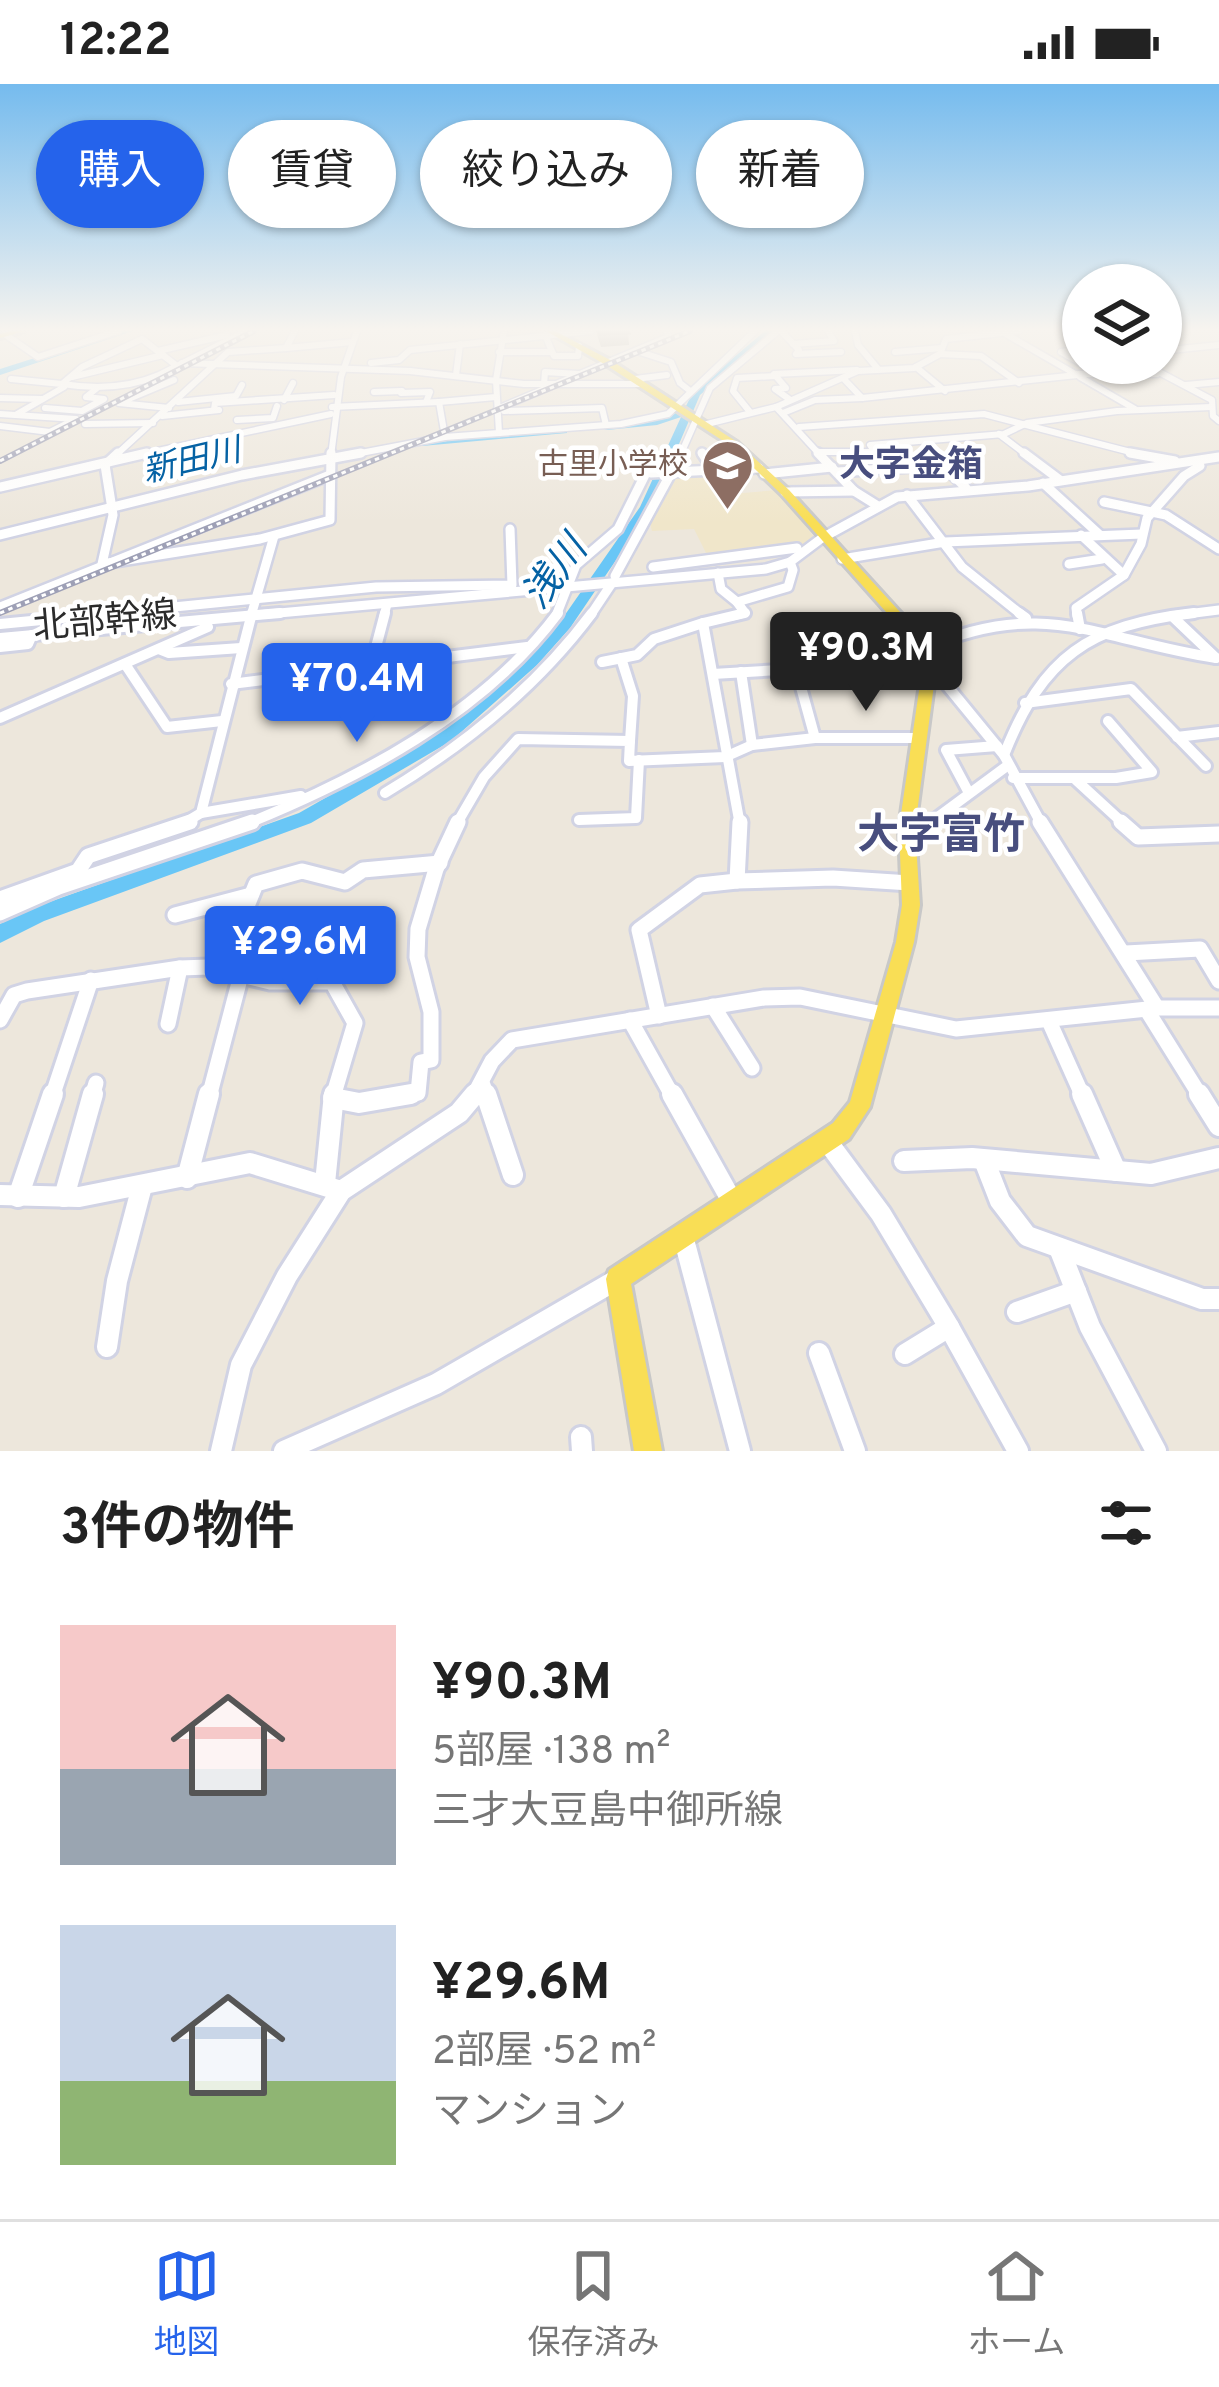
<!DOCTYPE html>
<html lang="ja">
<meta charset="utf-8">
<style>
body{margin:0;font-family:Overpass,"Noto Sans JP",sans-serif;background:#f2f2f2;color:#222;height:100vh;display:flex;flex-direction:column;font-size:45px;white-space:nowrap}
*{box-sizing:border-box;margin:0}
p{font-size:39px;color:#767676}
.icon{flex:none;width:66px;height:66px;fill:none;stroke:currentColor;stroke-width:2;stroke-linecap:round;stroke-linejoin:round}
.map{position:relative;height:1367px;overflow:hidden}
.details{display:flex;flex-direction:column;background:#fff;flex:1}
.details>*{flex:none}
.top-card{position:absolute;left:36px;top:36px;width:1149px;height:108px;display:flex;gap:24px}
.tools{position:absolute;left:1062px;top:180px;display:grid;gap:24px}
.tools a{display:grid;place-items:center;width:120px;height:120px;border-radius:50%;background:#fff;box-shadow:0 3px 9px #0004;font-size:60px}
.price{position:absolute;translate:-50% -102px;padding:0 27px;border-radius:12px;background:#2563eb;color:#fff;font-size:39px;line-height:78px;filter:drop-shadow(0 3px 6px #0008)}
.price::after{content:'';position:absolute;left:50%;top:72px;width:36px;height:27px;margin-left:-18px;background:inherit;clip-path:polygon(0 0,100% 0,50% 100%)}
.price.selected{background:#222;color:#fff}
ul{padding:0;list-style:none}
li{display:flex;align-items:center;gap:36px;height:300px;padding:0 60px}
li span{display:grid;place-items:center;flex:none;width:336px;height:240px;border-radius:0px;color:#555}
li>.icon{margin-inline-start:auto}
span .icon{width:144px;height:144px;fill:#fffc;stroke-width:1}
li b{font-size:51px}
h2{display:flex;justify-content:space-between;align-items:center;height:144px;padding:0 60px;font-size:51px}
.chip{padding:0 42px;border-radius:54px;background:#fff;box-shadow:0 3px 9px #0004;font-size:42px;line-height:108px}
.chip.selected{background:#2563eb;color:#fff}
.status{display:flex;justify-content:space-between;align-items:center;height:84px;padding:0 60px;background:#fff;direction:ltr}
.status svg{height:33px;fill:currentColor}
.tabs{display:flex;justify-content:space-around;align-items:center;height:168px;border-top:3px solid #e0e0e0;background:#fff;font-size:33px;color:#767676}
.tabs a{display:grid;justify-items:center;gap:6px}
.tabs .selected{color:#2563eb}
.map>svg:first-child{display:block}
</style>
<div class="status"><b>12:22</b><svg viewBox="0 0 49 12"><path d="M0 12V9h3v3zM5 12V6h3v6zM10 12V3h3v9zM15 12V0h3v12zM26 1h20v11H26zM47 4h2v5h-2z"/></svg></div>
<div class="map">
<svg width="1219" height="1367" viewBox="0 0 1219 1367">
<rect width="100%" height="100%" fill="#ede7dc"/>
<polygon fill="#f0e6ca" points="706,391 719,411 778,406 814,453 804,461 706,469 694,445 652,447 650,438 674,393"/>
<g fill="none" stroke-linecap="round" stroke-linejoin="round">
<g fill="#69c6f6" fill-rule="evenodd">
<polygon points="120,247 133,247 0,291 0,285"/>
<polygon points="765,247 774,247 700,311 652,423 570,544 537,581 451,657 311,739 44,837 0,859 0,840 30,825 299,729 439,649 527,575 560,538 640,423 681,333 657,341 607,346 604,345 604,341 656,335 684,326 693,308"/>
<polygon points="564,344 567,345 567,349 422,362 417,359 422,356"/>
</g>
<defs>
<g id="minor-far4">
<polyline points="295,247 286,264 352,258"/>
<polyline points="855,247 858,261 878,285"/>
<polyline points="783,249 799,266 796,270 841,268"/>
<polyline points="6,251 38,273 118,247"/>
<polyline points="545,251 554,272 578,272 579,262"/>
<polyline points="793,260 834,257 828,247"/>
<polyline points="1083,265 1061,268 1100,290"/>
<polyline points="158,267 227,251"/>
<polyline points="637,267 671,278 680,299 689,306"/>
<polyline points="1161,267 1219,261"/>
<polyline points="499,268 552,268"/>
<polyline points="895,268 942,264"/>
<polyline points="940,270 981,272 1019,299"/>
<polyline points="182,279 410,287 524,300 642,300"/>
<polyline points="371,279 399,276 410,266 591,247"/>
<polyline points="1142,279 1212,316 1213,332 1219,337"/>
<path d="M177,282l-35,-27 -60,28 -20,17c32,5 67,4 97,-9l86,-43 -2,-1"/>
<polyline points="916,283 945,307"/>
<polyline points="1074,290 1157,290"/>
<polyline points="456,291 460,260"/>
<polyline points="72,293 163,271"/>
<polyline points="1080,293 1135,325"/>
<polyline points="843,294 862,314 1077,291 1004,249"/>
<polyline points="11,295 62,300"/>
<polyline points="635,295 667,291"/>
<polyline points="544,300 545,288 579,290"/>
<polyline points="1186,301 1219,298"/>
<polyline points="374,308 402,307"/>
<polyline points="401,309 430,308 426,318"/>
<polyline points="496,313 439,318 445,353 499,349 496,296 504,247"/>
<polyline points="0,314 42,315"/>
<polyline points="789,315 775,305 786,304 774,290 857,286"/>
<polyline points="284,316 293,299"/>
<polyline points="178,318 236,312 242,301"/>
<polyline points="332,323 439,318"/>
<polyline points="776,323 821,372"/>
<polyline points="45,324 82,327 104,315 86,313 96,305"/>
<polyline points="169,324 119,319 174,296"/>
<polyline points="497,325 668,253 667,247"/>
<polyline points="214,326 215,319 334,311"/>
<polyline points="504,327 602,324 606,341"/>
<polyline points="750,328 733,307 737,294 775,292"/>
<polyline points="783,329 815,316 862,314"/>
<polyline points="0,330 76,335 50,348 0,342"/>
<polyline points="17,330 64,303"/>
<polyline points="162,332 219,326"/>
<polyline points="237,336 273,334 277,322"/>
<polyline points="85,340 153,339"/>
<polyline points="707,340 776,323 858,287 914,284 940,270 946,255 1019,247"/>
<polyline points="799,343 984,330 1146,372"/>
<polyline points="499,349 621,340 668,330 755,247"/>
<polyline points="999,350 1028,372"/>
<polyline points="820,368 874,368"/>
<polyline points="115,372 228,268 286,264"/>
<polyline points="134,372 331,330"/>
<polyline points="331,372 341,293 357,247"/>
<polyline points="345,372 445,353"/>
<polyline points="680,372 710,304 778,247"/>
<polyline points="877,372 870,361 1004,350 1027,339 1117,327 1211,323"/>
</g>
<g id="minor-far3">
<polyline points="118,369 105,381 113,431 102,480 260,455 330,436 331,369"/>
<polyline points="702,369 714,387"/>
<polyline points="818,369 854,407 878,422"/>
<polyline points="875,369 886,384"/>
<polyline points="1024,369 1060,396"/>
<polyline points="1130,369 1175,377"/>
<polyline points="838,388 943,381 966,404"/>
<polyline points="651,389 759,384"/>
<polyline points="764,390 832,383"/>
<polyline points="1043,399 1100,451"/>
<polyline points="0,403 147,369"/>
<polyline points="785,408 854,407"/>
<polyline points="907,411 962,483 1023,532"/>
<polyline points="1104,418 1166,431 1219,465"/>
<polyline points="0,451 242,391 361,369"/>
<polyline points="1081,451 1124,491"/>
<polyline points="842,475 945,458 1142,450"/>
<polyline points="1069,480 1102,475"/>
<polyline points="653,483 797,464"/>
<polyline points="718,489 721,505 737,518"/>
<polyline points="615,492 682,369"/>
<polyline points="0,523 330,391"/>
<polyline points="83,532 376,503 512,501 510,445"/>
<polyline points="246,532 766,485 790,478 822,454 897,413 1028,402 1219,373"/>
<polyline points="251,532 274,452"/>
<polyline points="384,532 387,520"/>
<polyline points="556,532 576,481 618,445 646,389"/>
<polyline points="590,532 612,499"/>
<polyline points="733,532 745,529 737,518 788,503 793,486 790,478"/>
<polyline points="1077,532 1076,524 1124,491 1141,460 1147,434 1184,392 1200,382"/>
<polyline points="1171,532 1219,526"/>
</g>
<g id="minor-far2">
<polyline points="1019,529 1026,534"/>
<polyline points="1077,529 1080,545"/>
<polyline points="1173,533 1216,574"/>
<polyline points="0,540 114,529"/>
<polyline points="0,554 280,529"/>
<polyline points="0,563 28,560 32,551"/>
<path d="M925,564c120,-52 173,-8 291,10"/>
<polyline points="159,565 169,569 241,564"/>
<polyline points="621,574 633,612 630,657"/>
<polyline points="927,577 1004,671 1042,741"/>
<polyline points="602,578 637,571 654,555 703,539"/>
<polyline points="125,580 167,643 222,637"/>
<polyline points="371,582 385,529"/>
<polyline points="741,588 752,661"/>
<polyline points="713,590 796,585"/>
<polyline points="231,600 527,563"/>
<polyline points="1025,619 1131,605 1206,682"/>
<polyline points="0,634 208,543"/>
<polyline points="1177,653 1219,648"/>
<polyline points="815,654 796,585 838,582 825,543 899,534"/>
<path d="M1004,671c39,-99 85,-130 190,-142"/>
<polyline points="1013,694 1116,694 1152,688 1108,637"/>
<polyline points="1076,696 1125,741"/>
<path d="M385,709c80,-48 151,-105 207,-180"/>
<polyline points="969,709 946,666 997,662"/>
<polyline points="201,729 301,712"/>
<polyline points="579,736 636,734 639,676"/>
<polyline points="181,741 201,729 252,529"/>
<path d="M244,741c114,-46 239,-111 314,-212"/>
<polyline points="456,741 484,693 518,655 630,657 629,677 725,673 752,661 815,654 916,654"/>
<polyline points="740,741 703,539 745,529"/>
<polyline points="927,741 1007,682"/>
</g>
<g id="minor-far1">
<polyline points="1040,738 1157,924"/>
<polyline points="1121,738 1138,753 1219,750"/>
<polyline points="908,755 931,738"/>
<polyline points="737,797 833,794 910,799"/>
<polyline points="0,815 78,787 88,772 190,738"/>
<polyline points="0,829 59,803 252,738"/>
<polyline points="175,831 251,811"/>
<polyline points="1126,869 1200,865 1219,897"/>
<polyline points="223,881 256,800 302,787 345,798 363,786 440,779"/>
<polyline points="241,891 270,898 332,898 355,939 333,1013"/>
<polyline points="713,922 752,984"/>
<polyline points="1148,928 1201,1013"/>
<polyline points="659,932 639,846 700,801 737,797 740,738"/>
<polyline points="0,936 14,911 27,907 180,884 237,882 241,891 209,1013"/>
<polyline points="630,936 673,1013"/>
<polyline points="1049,937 1083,1013"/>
<polyline points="168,940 180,884"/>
<polyline points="483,1001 487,1013"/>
<polyline points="52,1013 91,896"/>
<polyline points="92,1013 96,999"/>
<polyline points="394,1013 418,1009 421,978 431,976 431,928 417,873 418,845 436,785 458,738"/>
<polyline points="473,1013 492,977 512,956 764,914 800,913 956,945 1157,924 1219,924"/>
</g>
<g id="minor">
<polyline points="486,1010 513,1091"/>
<polyline points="672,1010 733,1119"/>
<polyline points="1082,1010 1116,1087"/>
<polyline points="1199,1010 1219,1042"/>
<polyline points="333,1014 359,1019 411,1010"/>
<polyline points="827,1057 881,1130 949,1243 905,1270"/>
<polyline points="984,1076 1000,1117 1027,1152 1202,1215 1219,1215"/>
<polyline points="904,1077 972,1074 1151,1090 1219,1074"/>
<polyline points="187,1094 209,1010"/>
<polyline points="325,1099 334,1010"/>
<polyline points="0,1111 79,1113 250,1079 341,1107"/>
<polyline points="18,1113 53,1010"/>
<polyline points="64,1113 93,1010"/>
<polyline points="683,1152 740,1367"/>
<polyline points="1059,1164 1090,1243 1156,1367"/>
<polyline points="1017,1228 1076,1207"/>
<polyline points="949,1243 1018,1367"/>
<polyline points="107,1263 117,1197 142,1102"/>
<polyline points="819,1269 855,1367"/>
<polyline points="581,1353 582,1367"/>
<polyline points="221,1367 241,1281 287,1192 341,1107 459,1029 475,1010"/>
<polyline points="284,1367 436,1300 618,1195"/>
</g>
<g id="major">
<polygon points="11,247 25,247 0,254 0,250"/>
<polygon points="546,247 555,247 612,277 737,358 789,406 930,561 935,593 915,744 920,821 914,858 870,1023 849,1055 631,1200 662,1367 634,1367 606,1195 609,1186 833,1039 850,1018 896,858 902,821 899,744 921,593 919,565 781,410 731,362 606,281"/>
</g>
</defs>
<use href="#minor-far4" stroke="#d1d3e4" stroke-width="9"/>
<use href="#minor-far3" stroke="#d1d3e4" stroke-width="14"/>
<use href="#minor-far2" stroke="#d1d3e4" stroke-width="16"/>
<use href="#minor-far1" stroke="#d1d3e4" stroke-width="21"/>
<use href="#minor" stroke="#d1d3e4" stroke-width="26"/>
<use href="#major" stroke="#c8c8c8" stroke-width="6"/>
<use href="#minor-far4" stroke="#fff" stroke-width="6"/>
<use href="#minor-far3" stroke="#fff" stroke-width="9"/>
<use href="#minor-far2" stroke="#fff" stroke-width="10"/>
<use href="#minor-far1" stroke="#fff" stroke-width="15"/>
<use href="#minor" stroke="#fff" stroke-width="20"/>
<use href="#major" fill="#f9de55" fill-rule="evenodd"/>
<defs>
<g id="rail">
<polyline points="0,377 254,247"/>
<polyline points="0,529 690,247"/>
</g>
</defs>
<use href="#rail" stroke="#9ea0b6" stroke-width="6"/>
<use href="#rail" stroke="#fff" stroke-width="3" stroke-dasharray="4.5" stroke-linecap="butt"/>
</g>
<polygon fill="#ada9a0" points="596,247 628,247 629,261 601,263"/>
<polygon fill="#c9c5ba" stroke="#8d8a82" stroke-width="3" points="599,247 628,247 629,249 600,250"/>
<linearGradient id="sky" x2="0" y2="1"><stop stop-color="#75bbee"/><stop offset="0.56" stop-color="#f7f4ef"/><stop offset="1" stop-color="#f7f4ef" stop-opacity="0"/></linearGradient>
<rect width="1219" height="439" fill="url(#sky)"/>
<defs>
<symbol id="school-pin" viewBox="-11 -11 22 30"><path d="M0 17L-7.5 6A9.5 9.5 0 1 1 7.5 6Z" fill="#8d6e63" stroke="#fff"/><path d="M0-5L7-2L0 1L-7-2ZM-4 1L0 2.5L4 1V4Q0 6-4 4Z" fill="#fff"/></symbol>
</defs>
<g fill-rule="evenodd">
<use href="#school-pin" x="698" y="352" width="59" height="81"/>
</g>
<g text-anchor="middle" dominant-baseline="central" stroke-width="9" stroke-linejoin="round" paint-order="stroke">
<g font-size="30" fill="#785e54" stroke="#fff" text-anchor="end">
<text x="688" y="382">古里小学校</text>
</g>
<g font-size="33" font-style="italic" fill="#0562a4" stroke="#fff">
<text transform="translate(192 379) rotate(-13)">新田川</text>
</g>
<g font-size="36" font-weight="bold" fill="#484e7e" stroke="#fff">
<text x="911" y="383">大字金箱</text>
</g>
<g font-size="36" fill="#2b2b2b" stroke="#fff">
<text transform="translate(105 539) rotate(-5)">北部幹線</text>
</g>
<g font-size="39" font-style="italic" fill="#0562a4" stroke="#fff">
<text transform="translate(557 490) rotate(-53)">浅川</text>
</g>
<g font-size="42" font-weight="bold" fill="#484e7e" stroke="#fff">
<text x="941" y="753">大字富竹</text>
</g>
</g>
</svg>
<div class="tools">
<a><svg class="icon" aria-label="layers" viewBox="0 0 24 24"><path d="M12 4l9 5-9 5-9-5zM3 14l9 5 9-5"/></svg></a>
</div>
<b class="price selected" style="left:866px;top:630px">¥90.3M</b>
<b class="price" style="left:357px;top:661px">¥70.4M</b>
<b class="price" style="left:300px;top:924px">¥29.6M</b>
<div class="top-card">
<a class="chip selected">購入</a>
<a class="chip">賃貸</a>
<a class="chip">絞り込み</a>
<a class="chip">新着</a>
</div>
</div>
<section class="details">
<h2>3件の物件<svg class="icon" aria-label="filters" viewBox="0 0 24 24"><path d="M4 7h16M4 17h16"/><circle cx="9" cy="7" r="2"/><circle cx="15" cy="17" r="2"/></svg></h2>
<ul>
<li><span style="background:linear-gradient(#f6c9c9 60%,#9aa5b1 0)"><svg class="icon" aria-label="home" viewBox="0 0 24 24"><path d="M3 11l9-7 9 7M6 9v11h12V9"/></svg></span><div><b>¥90.3M</b><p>5部屋 · 138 m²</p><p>三才大豆島中御所線</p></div></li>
<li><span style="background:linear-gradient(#c9d6e8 65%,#8fb573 0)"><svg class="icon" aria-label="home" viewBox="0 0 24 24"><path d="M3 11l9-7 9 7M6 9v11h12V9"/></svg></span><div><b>¥29.6M</b><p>2部屋 · 52 m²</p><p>マンション</p></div></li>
</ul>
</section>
<nav class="tabs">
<a class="selected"><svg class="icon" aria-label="map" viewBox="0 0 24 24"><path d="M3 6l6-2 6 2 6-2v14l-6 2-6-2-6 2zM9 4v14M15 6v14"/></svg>地図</a>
<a><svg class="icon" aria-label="saved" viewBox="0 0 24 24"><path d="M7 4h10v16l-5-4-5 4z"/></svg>保存済み</a>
<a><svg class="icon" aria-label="home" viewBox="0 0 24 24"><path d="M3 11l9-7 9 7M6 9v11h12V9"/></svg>ホーム</a>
</nav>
